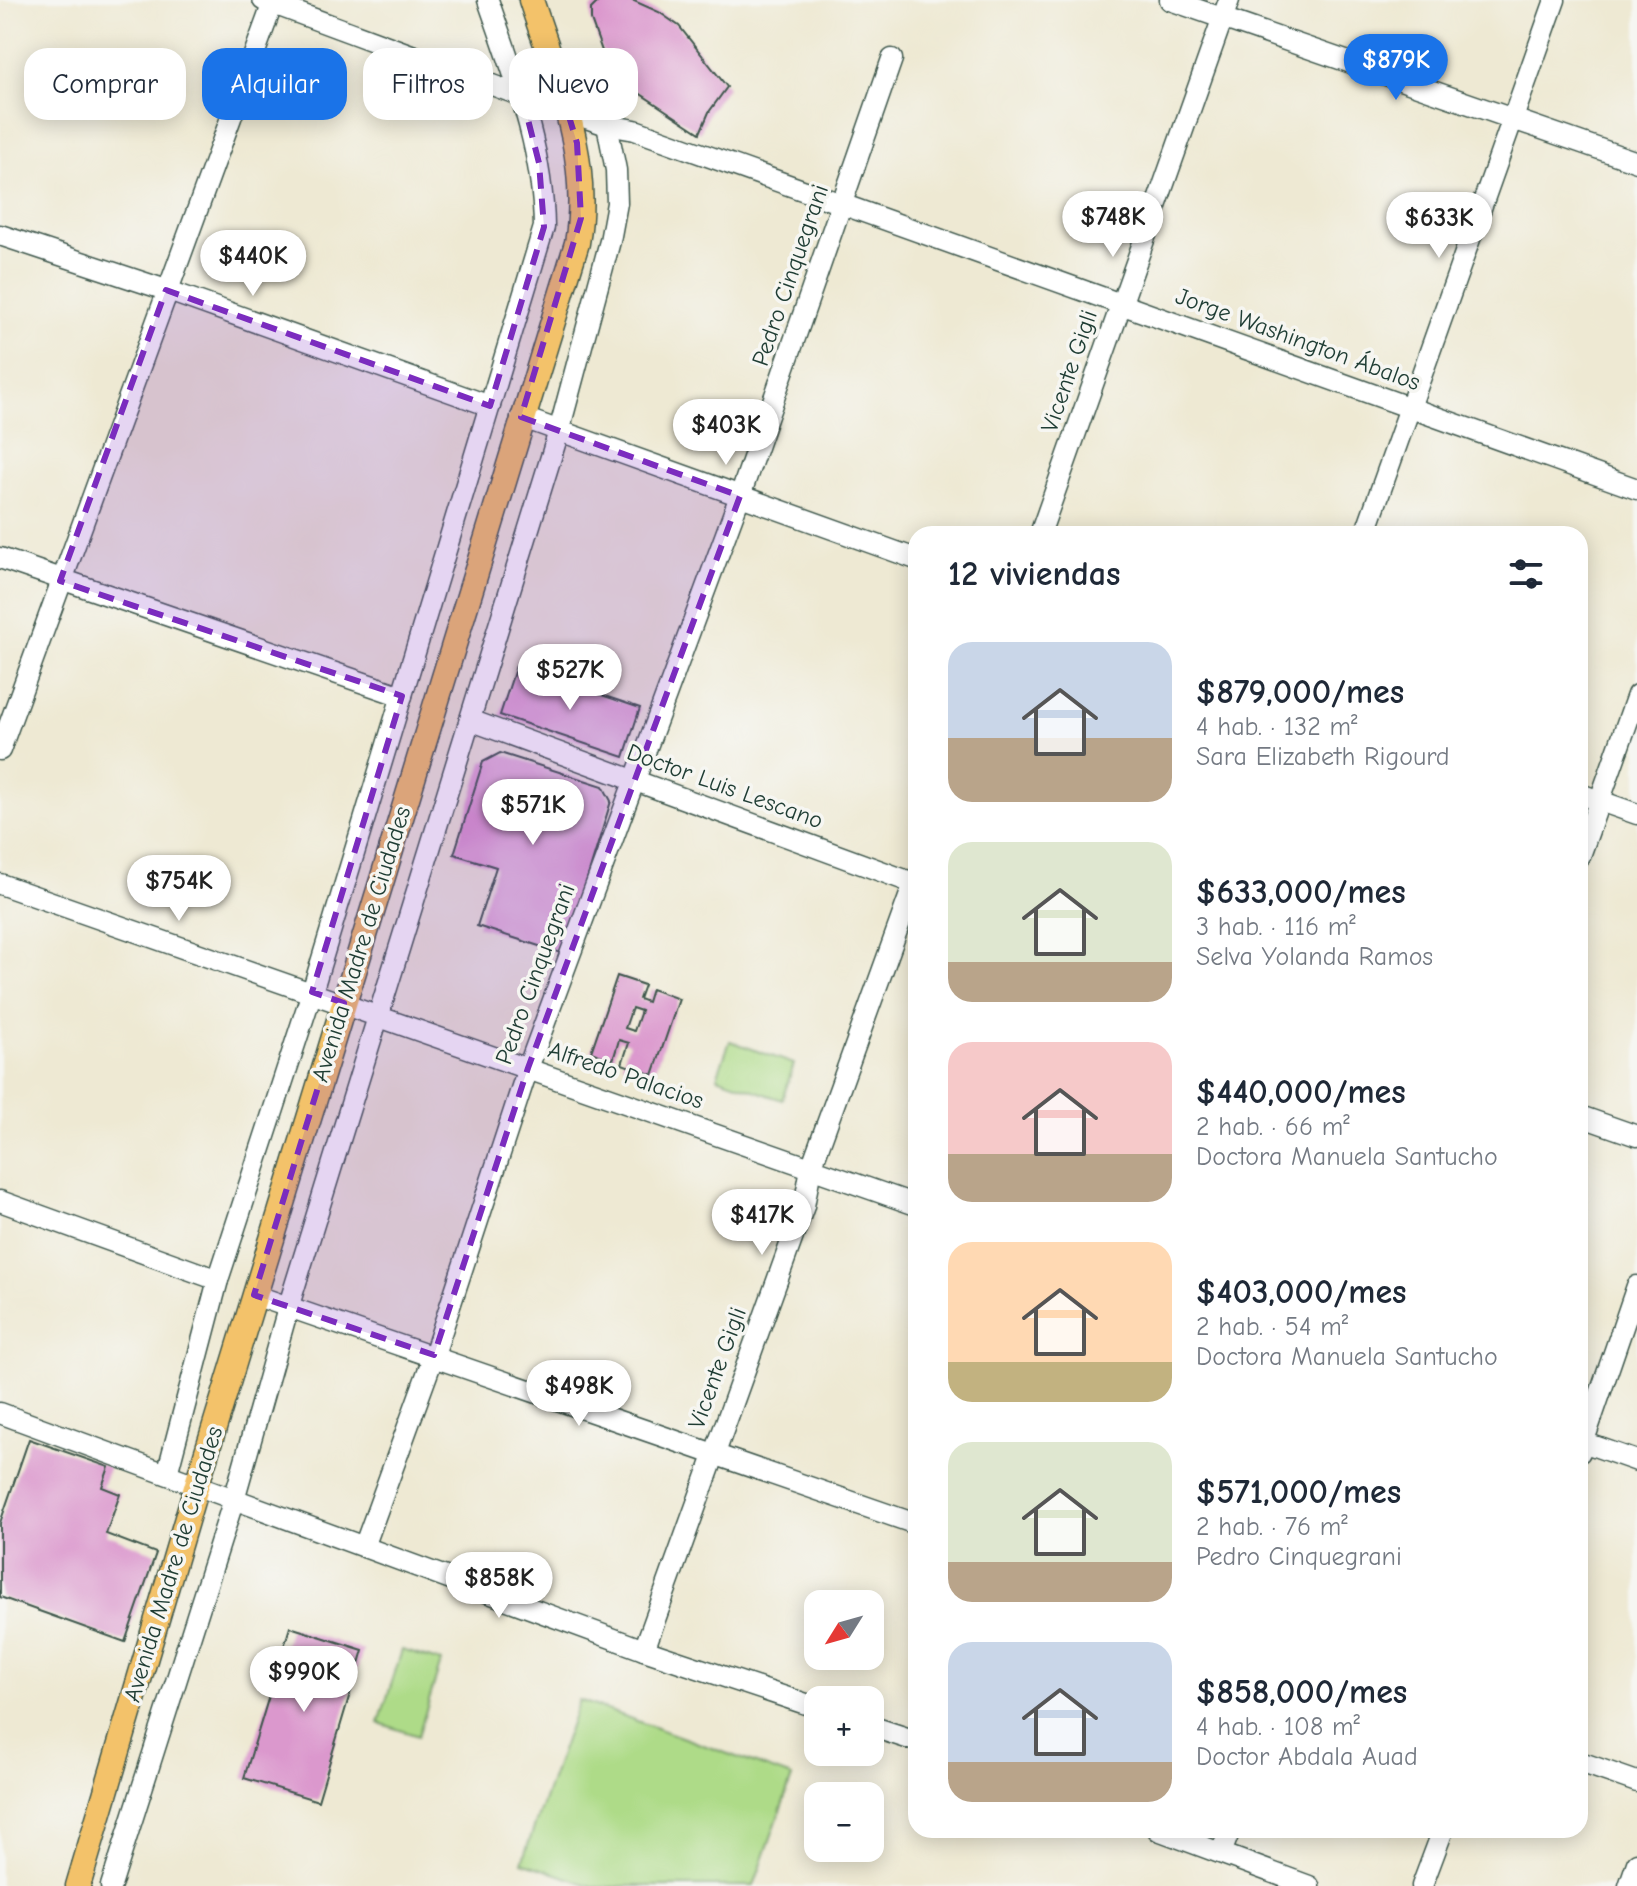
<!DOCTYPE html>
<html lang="es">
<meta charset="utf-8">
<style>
body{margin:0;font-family:"Comic Neue",sans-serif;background:#f2f2f3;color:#1f2937;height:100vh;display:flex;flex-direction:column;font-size:30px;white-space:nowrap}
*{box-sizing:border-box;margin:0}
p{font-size:26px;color:#747a83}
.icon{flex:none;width:44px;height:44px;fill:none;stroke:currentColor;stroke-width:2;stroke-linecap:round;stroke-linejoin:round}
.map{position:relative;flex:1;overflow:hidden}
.panel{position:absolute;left:908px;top:526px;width:680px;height:1312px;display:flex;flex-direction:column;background:#fff;border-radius:24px;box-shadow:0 4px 20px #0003}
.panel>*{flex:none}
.top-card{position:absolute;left:24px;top:48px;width:760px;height:72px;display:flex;gap:16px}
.needle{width:52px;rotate:233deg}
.fabs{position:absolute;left:804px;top:1590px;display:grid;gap:16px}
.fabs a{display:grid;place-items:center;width:80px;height:80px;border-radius:16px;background:#fff;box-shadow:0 4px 20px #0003;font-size:40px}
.price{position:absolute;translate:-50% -68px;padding:0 18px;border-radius:28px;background:#fff;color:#222;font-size:26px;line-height:52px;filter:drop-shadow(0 2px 4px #0008)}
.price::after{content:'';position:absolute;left:50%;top:48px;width:24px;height:18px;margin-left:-12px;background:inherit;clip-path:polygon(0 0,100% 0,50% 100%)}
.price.current{background:#1a73e8;color:#fff}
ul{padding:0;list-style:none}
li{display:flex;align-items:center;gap:24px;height:200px;padding:0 40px}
li span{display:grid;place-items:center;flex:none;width:224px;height:160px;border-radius:24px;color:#555}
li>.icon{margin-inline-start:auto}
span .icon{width:96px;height:96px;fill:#fffc;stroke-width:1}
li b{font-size:34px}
h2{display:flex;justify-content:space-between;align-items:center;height:96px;padding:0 40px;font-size:34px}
.tag{padding:0 28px;border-radius:24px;background:#fff;box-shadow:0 4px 20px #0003;font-size:28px;line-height:72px}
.tag.current{background:#1a73e8;color:#fff}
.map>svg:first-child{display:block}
</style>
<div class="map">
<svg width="1637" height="1886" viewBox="0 0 1637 1886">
<rect width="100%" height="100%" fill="#f6f6f2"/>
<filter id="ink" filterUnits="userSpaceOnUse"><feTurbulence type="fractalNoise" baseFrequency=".0125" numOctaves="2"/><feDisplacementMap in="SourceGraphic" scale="16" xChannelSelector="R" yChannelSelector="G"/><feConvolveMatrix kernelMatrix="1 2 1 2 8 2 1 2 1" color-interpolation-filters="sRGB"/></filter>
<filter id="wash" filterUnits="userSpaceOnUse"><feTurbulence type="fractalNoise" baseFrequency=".006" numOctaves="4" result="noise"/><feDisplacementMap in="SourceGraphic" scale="32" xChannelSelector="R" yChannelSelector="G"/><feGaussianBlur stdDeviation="1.8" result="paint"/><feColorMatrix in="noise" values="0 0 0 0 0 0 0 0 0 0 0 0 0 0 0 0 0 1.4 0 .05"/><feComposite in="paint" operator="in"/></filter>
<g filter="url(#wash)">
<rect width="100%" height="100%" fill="#eee9d3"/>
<g fill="#aedb88" stroke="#668c5e" stroke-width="2">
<polygon points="730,1041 794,1064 782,1100 717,1077"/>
<polygon points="402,1650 441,1662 418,1736 379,1723"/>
<polygon points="579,1700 792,1777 754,1886 591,1886 522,1862"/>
</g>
<g id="blocks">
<g fill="#db98cd" fill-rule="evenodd">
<polygon points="600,0 632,0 659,12 679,26 727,87 709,112 700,133 618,79 602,51 591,20 591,9"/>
<polygon points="516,666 640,708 624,757 500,715"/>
<polygon points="500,753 603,786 611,801 564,954 477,926 496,867 454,854 483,762"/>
<path d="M617,976l27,9 -5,14 8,3 4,-13 28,10 -26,76 -31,-11 7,-21 -10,-3 -6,20 -22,-8zM632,1008l9,3 -7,20 -9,-3z"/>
<polygon points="29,1439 109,1467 102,1487 120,1494 106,1534 156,1553 125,1642 0,1597 0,1523"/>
<polygon points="290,1627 363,1650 318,1801 244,1778"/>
</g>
</g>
</g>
<g filter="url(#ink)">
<use href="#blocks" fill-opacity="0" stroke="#3e574c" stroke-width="2"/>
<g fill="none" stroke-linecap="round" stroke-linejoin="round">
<defs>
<g id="minor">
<polyline points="263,0 522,96 607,125 635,130 1637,489"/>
<polyline points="1170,0 1637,162"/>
<polyline points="0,235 166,290 490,406"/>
<polyline points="521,417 916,559"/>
<polyline points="1040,534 1229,0"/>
<polyline points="1365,534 1555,0"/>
<polyline points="0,558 402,696"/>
<polyline points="470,720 916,884"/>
<polyline points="0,750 274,0"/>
<polyline points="1580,794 1637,814"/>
<polyline points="1580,856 1637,695"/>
<polyline points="0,884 916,1205"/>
<polyline points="1580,1116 1637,1136"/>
<polyline points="0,1201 218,1280"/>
<polyline points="254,1295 916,1524"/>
<polyline points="0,1413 644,1650 818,1708"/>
<polyline points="1580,1441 1637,1461"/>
<polyline points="1580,1452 1637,1286"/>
<path d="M167,1474l51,-194 94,-288 232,-765c-1,-80 -30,-152 -56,-227"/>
<polyline points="364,1547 434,1355 528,1068 740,496 892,59"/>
<polyline points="644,1650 804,1206 811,1168 916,878"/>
<polyline points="870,1726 916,1741"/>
<polyline points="1580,1762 1637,1782"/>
<polyline points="1158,1830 1309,1886"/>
<polyline points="1221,1853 1230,1830"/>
<polyline points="111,1886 235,1496 289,1305 559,431 610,241 617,203 616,170 607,125"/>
<polyline points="1422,1886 1443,1830"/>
<polyline points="1629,1886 1637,1863"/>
</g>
<path id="major" d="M78,1886l119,-402 380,-1241c15,-86 -20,-163 -46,-243"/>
</defs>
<use href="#minor" stroke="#3e574c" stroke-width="23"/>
<use href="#major" stroke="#3e574c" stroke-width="27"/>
<use href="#minor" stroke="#fff" stroke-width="20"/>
<use href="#major" stroke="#f3c26a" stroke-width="24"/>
</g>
</g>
<path fill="#7b2cbf" fill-opacity="0.2" stroke="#7b2cbf" stroke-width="6" stroke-dasharray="16 10" stroke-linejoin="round" d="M522,96l45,14 10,33 4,75 -60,199 219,79 -212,572 -94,287 -180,-60 90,-292 -32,-11 90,-296 -342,-115 106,-291 324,116 54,-179 -5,-64z"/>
<g text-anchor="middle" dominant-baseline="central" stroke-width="7" stroke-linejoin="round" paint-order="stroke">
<g font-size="24" fill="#1f3d34" stroke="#f6f6f2">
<text transform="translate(790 275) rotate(-71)">Pedro Cinquegrani</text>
<text transform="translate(1298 339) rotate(20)">Jorge Washington Ábalos</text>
<text transform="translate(1069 371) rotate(-71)">Vicente Gigli</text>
<text transform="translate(725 786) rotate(20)">Doctor Luis Lescano</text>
<text transform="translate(361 944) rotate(-73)">Avenida Madre de Ciudades</text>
<text transform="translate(535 974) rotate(-70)">Pedro Cinquegrani</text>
<text transform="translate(626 1075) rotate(19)">Alfredo Palacios</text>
<text transform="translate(717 1368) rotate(-70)">Vicente Gigli</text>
<text transform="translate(173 1564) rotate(-73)">Avenida Madre de Ciudades</text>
</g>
</g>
</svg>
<div class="fabs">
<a><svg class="needle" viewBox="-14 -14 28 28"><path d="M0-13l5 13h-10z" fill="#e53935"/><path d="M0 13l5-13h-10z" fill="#747a83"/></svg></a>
<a>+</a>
<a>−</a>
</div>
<b class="price current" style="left:1396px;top:102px">$879K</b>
<b class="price" style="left:1113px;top:259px">$748K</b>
<b class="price" style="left:1439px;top:260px">$633K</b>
<b class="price" style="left:253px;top:298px">$440K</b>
<b class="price" style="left:726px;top:467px">$403K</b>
<b class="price" style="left:570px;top:712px">$527K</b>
<b class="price" style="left:533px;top:847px">$571K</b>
<b class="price" style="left:179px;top:923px">$754K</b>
<b class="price" style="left:762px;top:1257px">$417K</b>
<b class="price" style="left:579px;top:1428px">$498K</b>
<b class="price" style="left:499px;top:1620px">$858K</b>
<b class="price" style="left:304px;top:1714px">$990K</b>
<div class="top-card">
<a class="tag">Comprar</a>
<a class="tag current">Alquilar</a>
<a class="tag">Filtros</a>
<a class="tag">Nuevo</a>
</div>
<section class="panel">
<h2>12 viviendas<svg class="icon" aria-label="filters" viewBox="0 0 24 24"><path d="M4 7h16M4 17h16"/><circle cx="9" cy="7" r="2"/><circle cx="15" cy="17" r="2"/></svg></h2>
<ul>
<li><span style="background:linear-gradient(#c9d6e8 60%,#b9a48a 0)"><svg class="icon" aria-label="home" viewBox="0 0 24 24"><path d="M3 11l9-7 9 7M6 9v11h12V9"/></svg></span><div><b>$879,000/mes</b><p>4 hab. · 132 m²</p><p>Sara Elizabeth Rigourd</p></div></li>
<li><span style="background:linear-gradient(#dfe7d0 75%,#b9a48a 0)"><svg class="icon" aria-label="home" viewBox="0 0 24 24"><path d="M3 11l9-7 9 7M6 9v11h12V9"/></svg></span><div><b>$633,000/mes</b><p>3 hab. · 116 m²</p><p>Selva Yolanda Ramos</p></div></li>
<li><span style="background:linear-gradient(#f6c9c9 70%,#b9a48a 0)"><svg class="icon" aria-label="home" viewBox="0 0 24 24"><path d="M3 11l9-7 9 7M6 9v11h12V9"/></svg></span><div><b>$440,000/mes</b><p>2 hab. · 66 m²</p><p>Doctora Manuela Santucho</p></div></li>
<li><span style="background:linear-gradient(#ffd9b3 75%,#c2b280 0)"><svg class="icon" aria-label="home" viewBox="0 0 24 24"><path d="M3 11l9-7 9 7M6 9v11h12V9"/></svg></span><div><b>$403,000/mes</b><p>2 hab. · 54 m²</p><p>Doctora Manuela Santucho</p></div></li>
<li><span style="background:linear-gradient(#dfe7d0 75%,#b9a48a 0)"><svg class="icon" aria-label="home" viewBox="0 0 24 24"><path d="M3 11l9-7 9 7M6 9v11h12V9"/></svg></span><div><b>$571,000/mes</b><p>2 hab. · 76 m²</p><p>Pedro Cinquegrani</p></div></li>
<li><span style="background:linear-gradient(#c9d6e8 75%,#b9a48a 0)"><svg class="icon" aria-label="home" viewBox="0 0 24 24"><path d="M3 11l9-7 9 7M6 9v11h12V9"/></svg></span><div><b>$858,000/mes</b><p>4 hab. · 108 m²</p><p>Doctor Abdala Auad</p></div></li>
</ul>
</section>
</div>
